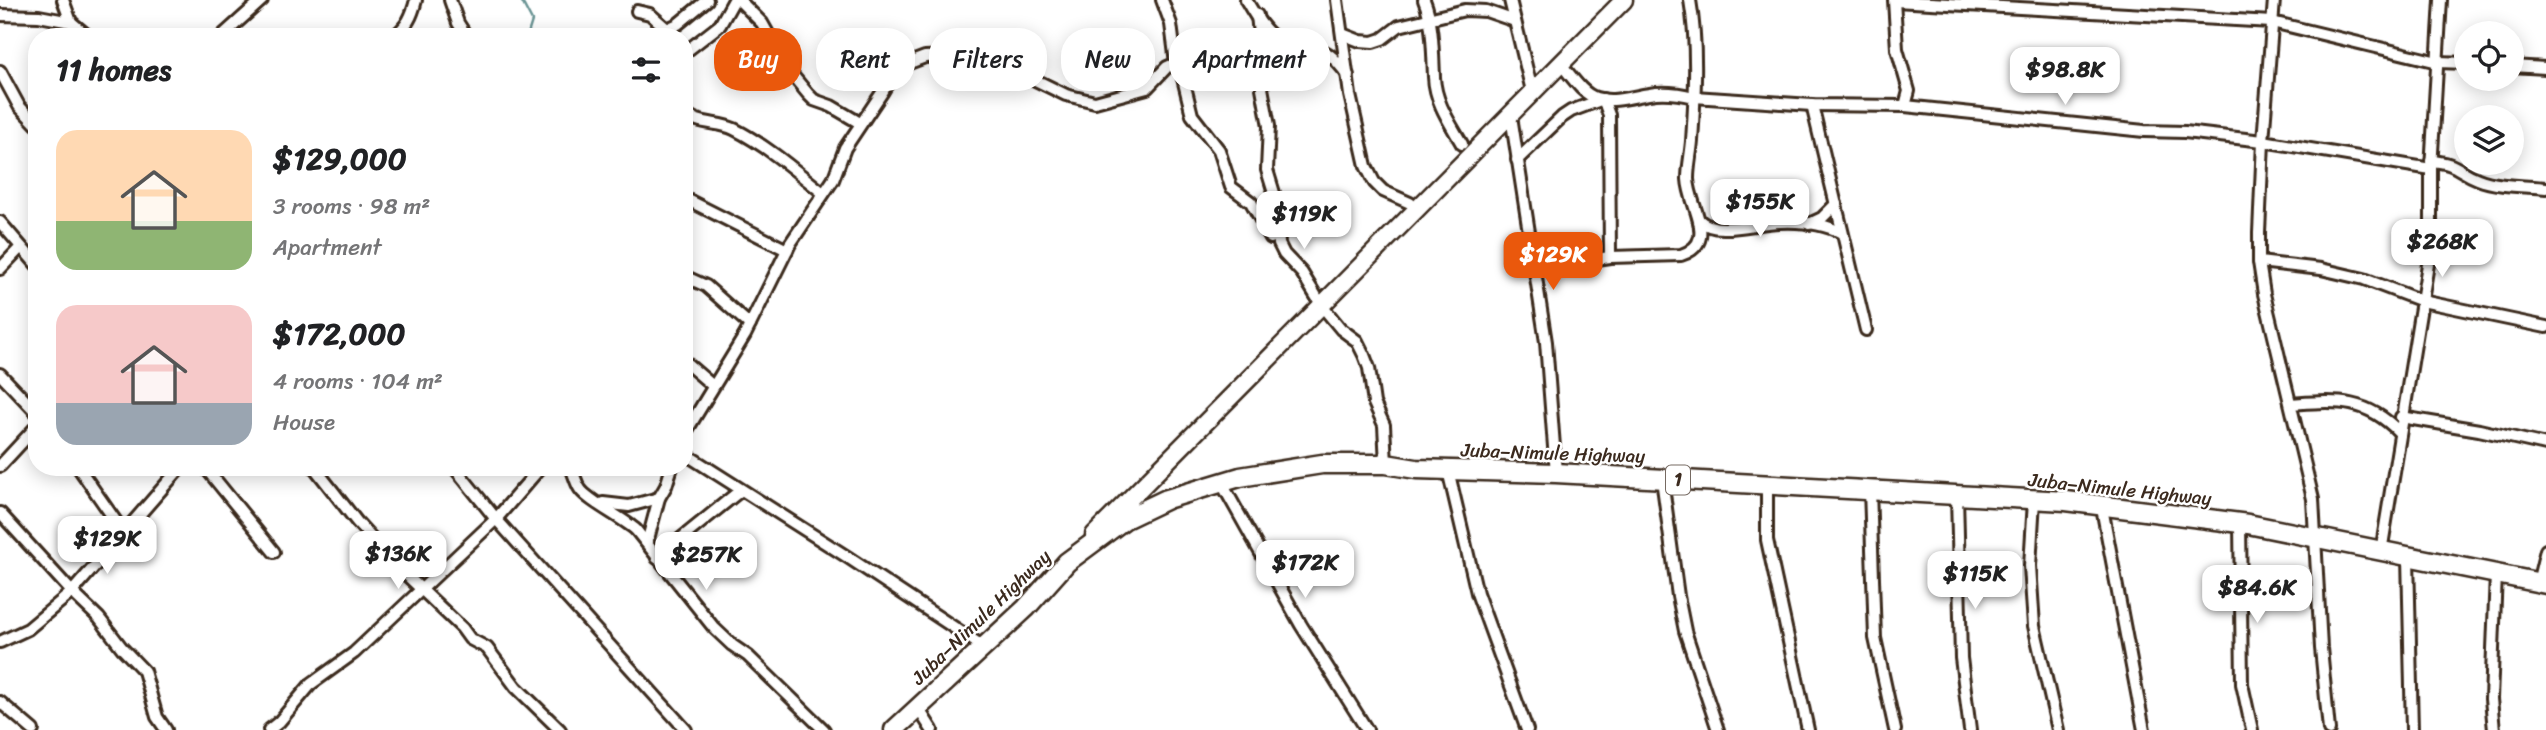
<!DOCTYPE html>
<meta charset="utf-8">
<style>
body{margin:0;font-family:Sriracha,sans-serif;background:#f6f6f6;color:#202124;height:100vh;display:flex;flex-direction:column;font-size:26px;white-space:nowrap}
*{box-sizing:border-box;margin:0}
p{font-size:23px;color:#757577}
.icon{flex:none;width:38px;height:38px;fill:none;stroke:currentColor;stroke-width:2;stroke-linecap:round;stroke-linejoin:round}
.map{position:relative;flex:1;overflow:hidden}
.side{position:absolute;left:28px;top:28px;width:665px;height:448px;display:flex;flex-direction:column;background:#fff;border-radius:28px;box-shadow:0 4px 18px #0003}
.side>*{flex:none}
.top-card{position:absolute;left:714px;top:28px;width:665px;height:63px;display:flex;gap:14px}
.tools{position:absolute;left:2454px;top:21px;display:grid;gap:14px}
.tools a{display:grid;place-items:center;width:70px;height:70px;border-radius:50%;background:#fff;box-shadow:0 4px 18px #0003;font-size:35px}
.price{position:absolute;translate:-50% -60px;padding:0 16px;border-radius:14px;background:#fff;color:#222;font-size:23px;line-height:46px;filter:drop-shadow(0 2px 4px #0008)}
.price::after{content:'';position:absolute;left:50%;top:42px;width:21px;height:16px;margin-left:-10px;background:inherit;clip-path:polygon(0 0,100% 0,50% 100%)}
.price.selected{background:#ea580c;color:#fff}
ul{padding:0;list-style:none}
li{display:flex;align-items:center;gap:21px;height:175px;padding:0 28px}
li span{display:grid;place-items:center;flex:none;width:196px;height:140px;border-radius:21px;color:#555}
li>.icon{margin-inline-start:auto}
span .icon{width:84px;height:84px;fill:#fffc;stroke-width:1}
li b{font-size:30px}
h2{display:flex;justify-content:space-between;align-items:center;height:84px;padding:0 28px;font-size:30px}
.tag{padding:0 24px;border-radius:28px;background:#fff;box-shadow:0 4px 18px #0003;font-size:24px;line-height:63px}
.tag.selected{background:#ea580c;color:#fff}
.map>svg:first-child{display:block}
</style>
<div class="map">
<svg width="2546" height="730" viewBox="0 0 2546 730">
<rect width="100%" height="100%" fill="#fff"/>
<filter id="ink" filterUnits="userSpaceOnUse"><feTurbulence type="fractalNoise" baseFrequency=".0143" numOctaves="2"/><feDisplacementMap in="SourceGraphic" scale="14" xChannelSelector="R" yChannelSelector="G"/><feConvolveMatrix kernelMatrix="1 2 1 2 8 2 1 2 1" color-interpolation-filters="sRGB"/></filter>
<g filter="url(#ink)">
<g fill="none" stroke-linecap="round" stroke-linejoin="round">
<polyline stroke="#6a9494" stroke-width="2.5" points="521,0 532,21 527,37"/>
<defs>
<g id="minor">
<polyline points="63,0 71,22 89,37"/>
<polyline points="450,0 458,23 467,37"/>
<polyline points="739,0 762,23 789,71 808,94 814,100 831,106 860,123"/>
<polyline points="1162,0 1171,24 1176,63"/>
<path d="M1246,0c7,12 18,32 31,39 14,10 33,5 48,13 10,5 16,15 23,23"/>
<polyline points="1337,0 1350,95 1366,166 1374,182 1383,191 1410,203"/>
<path d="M1424,0c9,21 9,55 10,77 1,25 16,46 28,67"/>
<polyline points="1510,0 1532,91"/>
<polyline points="1894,0 1897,49 1909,91 1905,106"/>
<polyline points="2274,0 2263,141 2259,233 2259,262 2264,294 2313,499 2321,648 2329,730"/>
<polyline points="1895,1 2272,22 2438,62 2466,63"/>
<polyline points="637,11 650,14 667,29 678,24 707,0"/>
<polyline points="0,15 39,16 71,22"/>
<polyline points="1257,15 1263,73 1262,88 1269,126 1267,170 1277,203 1279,244 1284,254 1302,273 1322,306 1341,329 1357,341 1364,355 1369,368 1374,403 1384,425 1386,464"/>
<polyline points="1342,34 1360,41 1373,42 1382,39 1399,26 1465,10 1486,11 1515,21"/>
<polyline points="222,36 262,0"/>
<path d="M393,37c14,-10 19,-21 23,-37"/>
<polyline points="684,53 720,25 734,0"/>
<polyline points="1179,62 1192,115 1219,150 1231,187 1251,202 1271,238"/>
<path d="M1560,63c10,11 22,31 36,35 19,6 41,-3 60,-5 13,-1 26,1 38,4l118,8 93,1 239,25 41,1 78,9 168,28"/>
<polyline points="2511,66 2546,68"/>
<polyline points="0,71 19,106 37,125"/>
<polyline points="1812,105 1866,330"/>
<path d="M684,111c12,15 34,10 50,18 32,16 62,42 89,64"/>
<polyline points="1511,116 1546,342 1556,473"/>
<polyline points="1517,160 1562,117 1571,111 1603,99 1609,115 1610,257"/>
<path d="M2431,161c27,2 26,10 47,18 20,8 47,7 68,9"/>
<polyline points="684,198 787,250"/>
<path d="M1699,220c17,17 58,2 80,2 21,-1 44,1 63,11"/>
<polyline points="0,222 37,265"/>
<polyline points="1809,224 1822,218 1836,204"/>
<polyline points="2259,262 2321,269 2364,279 2422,301 2546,327"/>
<path d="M1533,268l77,-11 71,-2c9,-3 17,-8 19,-18 3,-17 -11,-38 -12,-58 0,-13 3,-25 4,-38 3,-46 6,-95 -2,-141"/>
<polyline points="0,269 21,247"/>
<polyline points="684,276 706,286 750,325"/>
<polyline points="684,361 713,386"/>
<polyline points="0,374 37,413"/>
<path d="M2291,404c44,-3 74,-7 108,28"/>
<polyline points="2401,417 2479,430 2546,445"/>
<polyline points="684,435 745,335 790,244 833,180 845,148 883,91 896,68 925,57 946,56 1000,66 1017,71 1066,95 1095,102 1147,88 1167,67 1176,63 1204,57 1240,59 1261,55 1289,45"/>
<polyline points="684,453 849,558 985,648"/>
<polyline points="0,466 37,426"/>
<polyline points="78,467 124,533"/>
<polyline points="205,467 274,552"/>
<polyline points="314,467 357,522 397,566 462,628 470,639 487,648 516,687 560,730"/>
<polyline points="454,467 496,519 686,730"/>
<path d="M571,467c3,7 5,16 9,22 8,12 43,29 56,41l78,98 18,17 16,11 76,74"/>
<polyline points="1448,470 1477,593 1527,730"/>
<polyline points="1662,479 1678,596 1685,631 1718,730"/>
<polyline points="1221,482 1301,625 1367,730"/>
<polyline points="1767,485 1767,540 1808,730"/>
<polyline points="1870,489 1875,638 1895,730"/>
<polyline points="1957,495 1961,658 1970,730"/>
<polyline points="2034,500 2030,566 2034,626 2058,730"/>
<polyline points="603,503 629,506 659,498"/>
<polyline points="2102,508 2144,730"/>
<polyline points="0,513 72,592 99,618 122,648 144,671 157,717 166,730"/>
<polyline points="2240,523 2242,684 2252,730"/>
<polyline points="647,543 659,498 666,486 672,467"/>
<polyline points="2381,552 2431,246 2431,169 2441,0"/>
<polyline points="2408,557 2412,730"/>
<polyline points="657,558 741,490"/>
<polyline points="2538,583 2546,550"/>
<polyline points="0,642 28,629 72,592 181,467"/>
<polyline points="0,702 33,730"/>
<polyline points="918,708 932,730"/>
<polyline points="269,730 279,722 311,684 354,653 496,519 541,467"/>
<polyline points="2494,730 2491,699 2496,574"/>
</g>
<polyline id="secondary" points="1094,535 1624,0"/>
<polyline id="primary" points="894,730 1026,608 1067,562 1125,519 1167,499 1240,477 1322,464 1386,464 1416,469 1556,473 2066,501 2248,524 2546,584"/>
</defs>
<use href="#minor" stroke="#3b2a1e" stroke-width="16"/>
<use href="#secondary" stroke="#3b2a1e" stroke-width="21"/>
<use href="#primary" stroke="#3b2a1e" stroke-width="23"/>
<use href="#minor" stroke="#fff" stroke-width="10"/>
<use href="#secondary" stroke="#fff" stroke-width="16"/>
<use href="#primary" stroke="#fff" stroke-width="18"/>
</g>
</g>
<g text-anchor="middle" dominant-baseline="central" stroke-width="5" stroke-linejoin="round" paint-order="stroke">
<rect fill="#fff" stroke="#766a62" stroke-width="2" x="1666" y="465.5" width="24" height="29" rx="5"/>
<g font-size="18" font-weight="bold" fill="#3b2a1e">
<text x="1678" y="480">1</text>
</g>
<g font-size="19" fill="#3b2a1e" stroke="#fff">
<text transform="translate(1553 453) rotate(2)">Juba–Nimule Highway</text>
<text transform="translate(2120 489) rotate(6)">Juba–Nimule Highway</text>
<text transform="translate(981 617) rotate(-44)">Juba–Nimule Highway</text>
</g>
</g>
</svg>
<div class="tools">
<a><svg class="icon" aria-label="locate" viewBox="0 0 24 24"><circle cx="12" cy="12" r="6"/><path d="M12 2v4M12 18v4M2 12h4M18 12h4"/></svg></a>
<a><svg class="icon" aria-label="layers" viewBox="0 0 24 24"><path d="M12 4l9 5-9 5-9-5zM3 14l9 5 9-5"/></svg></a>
</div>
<b class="price" style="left:2065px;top:107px">$98.8K</b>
<b class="price" style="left:1760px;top:239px">$155K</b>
<b class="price" style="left:1304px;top:251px">$119K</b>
<b class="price" style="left:2442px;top:279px">$268K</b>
<b class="price selected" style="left:1553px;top:292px">$129K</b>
<b class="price" style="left:107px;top:576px">$129K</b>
<b class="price" style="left:398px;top:591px">$136K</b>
<b class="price" style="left:706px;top:592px">$257K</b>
<b class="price" style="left:1305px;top:600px">$172K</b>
<b class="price" style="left:1975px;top:611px">$115K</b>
<b class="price" style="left:2257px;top:625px">$84.6K</b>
<div class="top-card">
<a class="tag selected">Buy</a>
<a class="tag">Rent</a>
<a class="tag">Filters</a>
<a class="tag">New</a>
<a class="tag">Apartment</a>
</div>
<section class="side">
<h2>11 homes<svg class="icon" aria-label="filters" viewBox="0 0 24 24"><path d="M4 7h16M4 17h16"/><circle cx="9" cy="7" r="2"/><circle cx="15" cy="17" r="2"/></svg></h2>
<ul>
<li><span style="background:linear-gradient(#ffd9b3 65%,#8fb573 0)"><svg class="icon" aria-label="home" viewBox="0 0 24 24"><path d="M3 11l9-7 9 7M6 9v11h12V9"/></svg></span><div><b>$129,000</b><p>3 rooms · 98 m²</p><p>Apartment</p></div></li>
<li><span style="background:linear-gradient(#f6c9c9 70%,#9aa5b1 0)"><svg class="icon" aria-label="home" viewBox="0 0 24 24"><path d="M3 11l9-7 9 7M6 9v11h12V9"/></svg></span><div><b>$172,000</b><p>4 rooms · 104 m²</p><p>House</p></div></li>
</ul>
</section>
</div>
